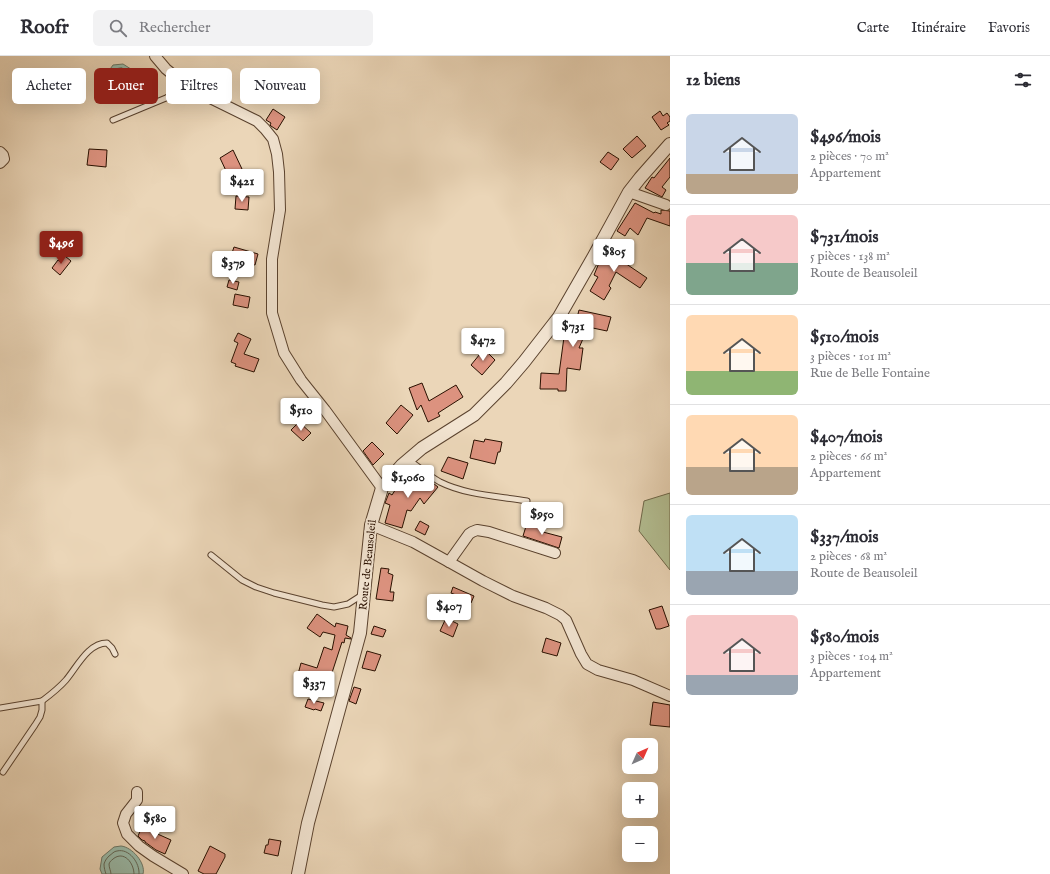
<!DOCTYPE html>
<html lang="fr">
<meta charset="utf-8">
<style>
body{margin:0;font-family:"IM FELL English",serif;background:#f2f2f3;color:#2b2b33;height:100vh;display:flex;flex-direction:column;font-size:15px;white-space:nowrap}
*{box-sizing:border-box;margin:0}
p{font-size:13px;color:#7c7c81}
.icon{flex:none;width:22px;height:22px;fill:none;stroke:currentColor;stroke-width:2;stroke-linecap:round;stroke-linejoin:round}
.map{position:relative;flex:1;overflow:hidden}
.panel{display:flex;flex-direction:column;background:#fff;width:380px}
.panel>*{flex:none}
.guide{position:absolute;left:12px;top:12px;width:380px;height:36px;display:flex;gap:8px}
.needle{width:26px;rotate:45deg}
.tools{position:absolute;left:622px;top:682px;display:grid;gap:8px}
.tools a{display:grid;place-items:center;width:36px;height:36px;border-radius:6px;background:#fff;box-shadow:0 4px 16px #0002;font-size:20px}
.price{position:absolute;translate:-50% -34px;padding:0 9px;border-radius:4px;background:#fff;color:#222;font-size:13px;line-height:26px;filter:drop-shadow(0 1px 2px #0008)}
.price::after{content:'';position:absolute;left:50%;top:24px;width:12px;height:9px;margin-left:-6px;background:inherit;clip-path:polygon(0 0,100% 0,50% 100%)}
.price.on{background:#8f2418;color:#fff}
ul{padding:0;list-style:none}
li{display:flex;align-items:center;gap:12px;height:100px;padding:0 16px}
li+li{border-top:1px solid #e1e1e2}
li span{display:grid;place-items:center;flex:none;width:112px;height:80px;border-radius:6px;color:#555}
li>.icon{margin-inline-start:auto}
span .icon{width:48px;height:48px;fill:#fffc;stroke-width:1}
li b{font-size:17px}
h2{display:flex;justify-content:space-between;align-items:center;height:48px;padding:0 16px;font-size:17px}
.chip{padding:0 14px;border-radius:6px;background:#fff;box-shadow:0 4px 16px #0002;font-size:14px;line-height:36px}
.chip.on{background:#8f2418;color:#fff}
header{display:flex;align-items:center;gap:24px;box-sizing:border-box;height:56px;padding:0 20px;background:#fff;border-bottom:1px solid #e1e1e2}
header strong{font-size:19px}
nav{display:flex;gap:22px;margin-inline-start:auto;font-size:14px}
.search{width:280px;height:36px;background:#f2f2f3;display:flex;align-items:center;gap:10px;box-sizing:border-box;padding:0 14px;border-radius:6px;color:#7c7c81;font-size:15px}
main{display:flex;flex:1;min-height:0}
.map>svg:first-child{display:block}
</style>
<header>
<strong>Roofr</strong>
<div class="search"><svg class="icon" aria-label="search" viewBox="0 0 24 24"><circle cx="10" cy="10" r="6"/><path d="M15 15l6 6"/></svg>Rechercher</div>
<nav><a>Carte</a><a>Itinéraire</a><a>Favoris</a></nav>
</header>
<main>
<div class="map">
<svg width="670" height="818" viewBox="0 0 670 818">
<rect width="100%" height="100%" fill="#ebd6b8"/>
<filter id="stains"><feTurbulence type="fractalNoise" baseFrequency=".005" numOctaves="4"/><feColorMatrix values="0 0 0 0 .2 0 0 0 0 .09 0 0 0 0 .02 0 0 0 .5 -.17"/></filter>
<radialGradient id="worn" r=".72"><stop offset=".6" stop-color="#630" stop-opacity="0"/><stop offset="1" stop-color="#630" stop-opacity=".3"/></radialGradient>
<polygon fill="#b3be92" stroke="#6e6749" points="670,437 670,514 639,475 644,445"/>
<g fill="#99baa9" stroke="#6c7665">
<path d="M123,8l11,7 3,7c-6,10 -8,13 -20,13l-8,-8 -1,-11 5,-7z"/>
<path d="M121,790c11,1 25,17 22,28h-41l-2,-5 2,-12 12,-10z"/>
</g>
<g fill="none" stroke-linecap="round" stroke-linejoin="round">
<g stroke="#616554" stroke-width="1">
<path d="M122,12l9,6 1,4c-3,6 -6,9 -13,8l-6,-5v-8l3,-4z"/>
<path d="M106,818c-1,-3 -2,-6 -2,-10 1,-3 2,-5 5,-8 3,-2 5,-5 8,-5 12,-3 23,12 22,23"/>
<path d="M111,818c0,-3 -2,-6 -2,-10 1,-3 2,-3 4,-5 11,-9 21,4 21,15"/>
</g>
</g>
<g fill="#dc927f" stroke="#291000">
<polygon points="273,53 285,61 277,74 271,70 270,69 271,67 266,64"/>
<polygon points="660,55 663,60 667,57 670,61 670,65 667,67 669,69 661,74 652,61"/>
<polygon points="637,80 646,90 632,102 623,93"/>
<polygon points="89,93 107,94 106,111 87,109"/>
<polygon points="233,94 242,113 228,119 220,102"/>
<polygon points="608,96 619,103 611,114 600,106"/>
<polygon points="670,102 670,121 662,131 666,134 662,141 645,132 652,121 654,122"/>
<polygon points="236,140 249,141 248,154 235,153"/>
<polygon points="635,147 654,157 655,156 661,158 661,154 670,155 670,170 647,162 638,179 630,172 625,180 617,175"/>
<polygon points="610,190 619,195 617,198 621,200 619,203 647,222 640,232 616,216 609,230 611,232 604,244 590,235 598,221 594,219 599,207 600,208"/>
<polygon points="234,191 258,198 255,209 241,206 242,204 231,200"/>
<polygon points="65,200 71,205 60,219 52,212 58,204 61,206"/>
<polygon points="229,224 239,226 237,234 227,231"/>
<polygon points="235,238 250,241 248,252 233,249"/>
<polygon points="579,254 611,261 607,275 588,271 579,292 583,292 580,314 567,312 566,335 558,335 558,333 540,333 541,317 559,318 564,281 560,280 566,266 575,270"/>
<polygon points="238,277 251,283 244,298 259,303 254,316 235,310 236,308 231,306 238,287 234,285"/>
<polygon points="484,293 495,304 482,319 471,309"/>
<polygon points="422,327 429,345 456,329 463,341 438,357 440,360 428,366 421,349 417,354 409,332"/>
<polygon points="401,349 413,359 397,378 386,367"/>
<polygon points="299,366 311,377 303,385 291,374"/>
<polygon points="485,383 502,386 500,396 498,396 495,408 470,402 474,384 484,386"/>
<polygon points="372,386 384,398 373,409 363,395"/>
<polygon points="448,401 468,407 463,423 441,415"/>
<polygon points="420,417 438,431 424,448 420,442 411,455 407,454 402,472 385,467 390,449 385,447 389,437 392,439 399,428 406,432"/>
<polygon points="420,465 429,470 425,479 415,474"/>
<polygon points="527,467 544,471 543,476 562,481 559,492 523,480"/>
<polygon points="381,512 389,513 388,517 393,519 390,536 394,536 393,545 376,543"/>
<polygon points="453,531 474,540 471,547 469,546 467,550 462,547 460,550 452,546 456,539 451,537"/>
<polygon points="662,550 669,570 660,573 656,573 649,554"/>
<polygon points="317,558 335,571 336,567 348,570 346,579 351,582 351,583 345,582 344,587 342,586 329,626 316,623 315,626 297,622 301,607 317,612 324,591 332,594 335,579 323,576 320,581 307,572"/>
<polygon points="446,562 458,568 453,581 440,575"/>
<polygon points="374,570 386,574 383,581 371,578"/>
<polygon points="546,582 561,587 557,600 542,596"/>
<polygon points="367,595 381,599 375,615 362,612"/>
<polygon points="354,631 361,633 356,648 349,645"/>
<polygon points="308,643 324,647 321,655 315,653 314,654 305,651"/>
<polygon points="653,646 670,649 670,671 650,669"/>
<polygon points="142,771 171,784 165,798 156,794 145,786 145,785 142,784 138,780"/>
<polygon points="269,783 281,785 278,800 264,797 266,789 268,789"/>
<polygon points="210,790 225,798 225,801 216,818 204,818 198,815"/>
</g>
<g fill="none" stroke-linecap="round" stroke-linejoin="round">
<defs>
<g id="service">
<polyline points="113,64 166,42 188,31"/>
<path d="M409,404c10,7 20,16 31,22 26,13 58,14 87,19"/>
<polyline points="211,499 242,524 256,531 274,537 322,549 334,551 348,548 362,539"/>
<path d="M42,645c8,-6 17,-13 24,-21 11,-13 22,-37 41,-37l5,5 3,6"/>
<polyline points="0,652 42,645 42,654 40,661 35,669 3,716"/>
</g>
<g id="minor">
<polyline points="155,0 166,13 188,31 257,65 265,73 273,83 277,98 279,116 280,154 272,203 272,257 284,297 301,324 325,354 382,432"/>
<polyline points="0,96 3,99 4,103 0,107"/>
<polyline points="629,136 666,149"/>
<polyline points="371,469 413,486 449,506 483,525 513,540 546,552 560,559 566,564 581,598 587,608 598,614 633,624 670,640"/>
<polyline points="449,506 469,478 472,476 477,474 489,476 555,497"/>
<polyline points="137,736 137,744 126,758 123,767 127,778 139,790 153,800 183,818"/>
</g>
<polyline id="tertiary" points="298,818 308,767 360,577 371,469 382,432 402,409 422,392 474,359 506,327 524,306 559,261 594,200 629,136 640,122 670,88"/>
</defs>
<use href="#service" stroke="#5a422e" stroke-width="7"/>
<use href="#minor" stroke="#5a422e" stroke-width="12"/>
<use href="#tertiary" stroke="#5a422e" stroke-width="14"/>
<use href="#service" stroke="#f2e4d1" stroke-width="5"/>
<use href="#minor" stroke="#f2e4d1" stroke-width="10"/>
<use href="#tertiary" stroke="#f2e4d1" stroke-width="12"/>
</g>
<g text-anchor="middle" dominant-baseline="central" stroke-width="4" stroke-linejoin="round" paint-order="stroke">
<g font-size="11" fill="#291000" stroke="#f2e4d1">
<text transform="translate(368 509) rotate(-84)">Route de Beausoleil</text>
</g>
</g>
<rect width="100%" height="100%" filter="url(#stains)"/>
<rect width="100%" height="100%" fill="url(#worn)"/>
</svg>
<div class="tools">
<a><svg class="needle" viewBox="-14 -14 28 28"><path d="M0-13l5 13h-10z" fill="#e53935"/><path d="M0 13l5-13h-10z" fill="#7c7c81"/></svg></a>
<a>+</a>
<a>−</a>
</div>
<b class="price" style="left:242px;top:147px">$421</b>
<b class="price on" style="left:61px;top:209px">$496</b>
<b class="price" style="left:614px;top:217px">$805</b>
<b class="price" style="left:233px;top:229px">$379</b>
<b class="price" style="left:573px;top:292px">$731</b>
<b class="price" style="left:483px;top:306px">$472</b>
<b class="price" style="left:301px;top:376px">$510</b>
<b class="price" style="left:408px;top:443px">$1,060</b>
<b class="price" style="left:542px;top:480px">$950</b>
<b class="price" style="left:449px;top:572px">$407</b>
<b class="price" style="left:314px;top:649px">$337</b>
<b class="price" style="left:155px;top:784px">$580</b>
<div class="guide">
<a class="chip">Acheter</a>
<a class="chip on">Louer</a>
<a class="chip">Filtres</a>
<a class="chip">Nouveau</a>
</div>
</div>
<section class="panel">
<h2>12 biens<svg class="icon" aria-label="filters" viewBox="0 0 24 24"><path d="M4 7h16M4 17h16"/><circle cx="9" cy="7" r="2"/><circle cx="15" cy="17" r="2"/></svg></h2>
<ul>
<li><span style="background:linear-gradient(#c9d6e8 75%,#b9a48a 0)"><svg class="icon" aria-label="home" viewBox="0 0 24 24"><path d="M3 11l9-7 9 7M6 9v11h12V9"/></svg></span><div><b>$496/mois</b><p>2 pièces · 70 m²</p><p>Appartement</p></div></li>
<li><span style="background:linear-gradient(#f6c9c9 60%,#7fa58c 0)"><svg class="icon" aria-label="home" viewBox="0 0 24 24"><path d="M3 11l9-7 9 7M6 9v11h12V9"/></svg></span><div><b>$731/mois</b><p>5 pièces · 138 m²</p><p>Route de Beausoleil</p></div></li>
<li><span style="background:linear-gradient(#ffd9b3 70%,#8fb573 0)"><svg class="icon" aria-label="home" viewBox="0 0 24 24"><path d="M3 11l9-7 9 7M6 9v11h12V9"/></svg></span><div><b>$510/mois</b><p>3 pièces · 101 m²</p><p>Rue de Belle Fontaine</p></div></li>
<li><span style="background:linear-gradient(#ffd9b3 65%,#b9a48a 0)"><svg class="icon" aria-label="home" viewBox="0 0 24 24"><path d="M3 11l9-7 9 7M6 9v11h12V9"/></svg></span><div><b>$407/mois</b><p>2 pièces · 66 m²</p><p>Appartement</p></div></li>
<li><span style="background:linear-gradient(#bfe0f5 70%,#9aa5b1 0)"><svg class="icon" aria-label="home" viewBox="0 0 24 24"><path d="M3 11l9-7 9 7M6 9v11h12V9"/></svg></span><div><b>$337/mois</b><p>2 pièces · 68 m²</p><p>Route de Beausoleil</p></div></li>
<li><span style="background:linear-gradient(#f6c9c9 75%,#9aa5b1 0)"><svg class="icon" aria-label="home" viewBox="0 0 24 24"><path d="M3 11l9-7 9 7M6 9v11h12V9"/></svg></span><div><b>$580/mois</b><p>3 pièces · 104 m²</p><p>Appartement</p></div></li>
</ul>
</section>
</main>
